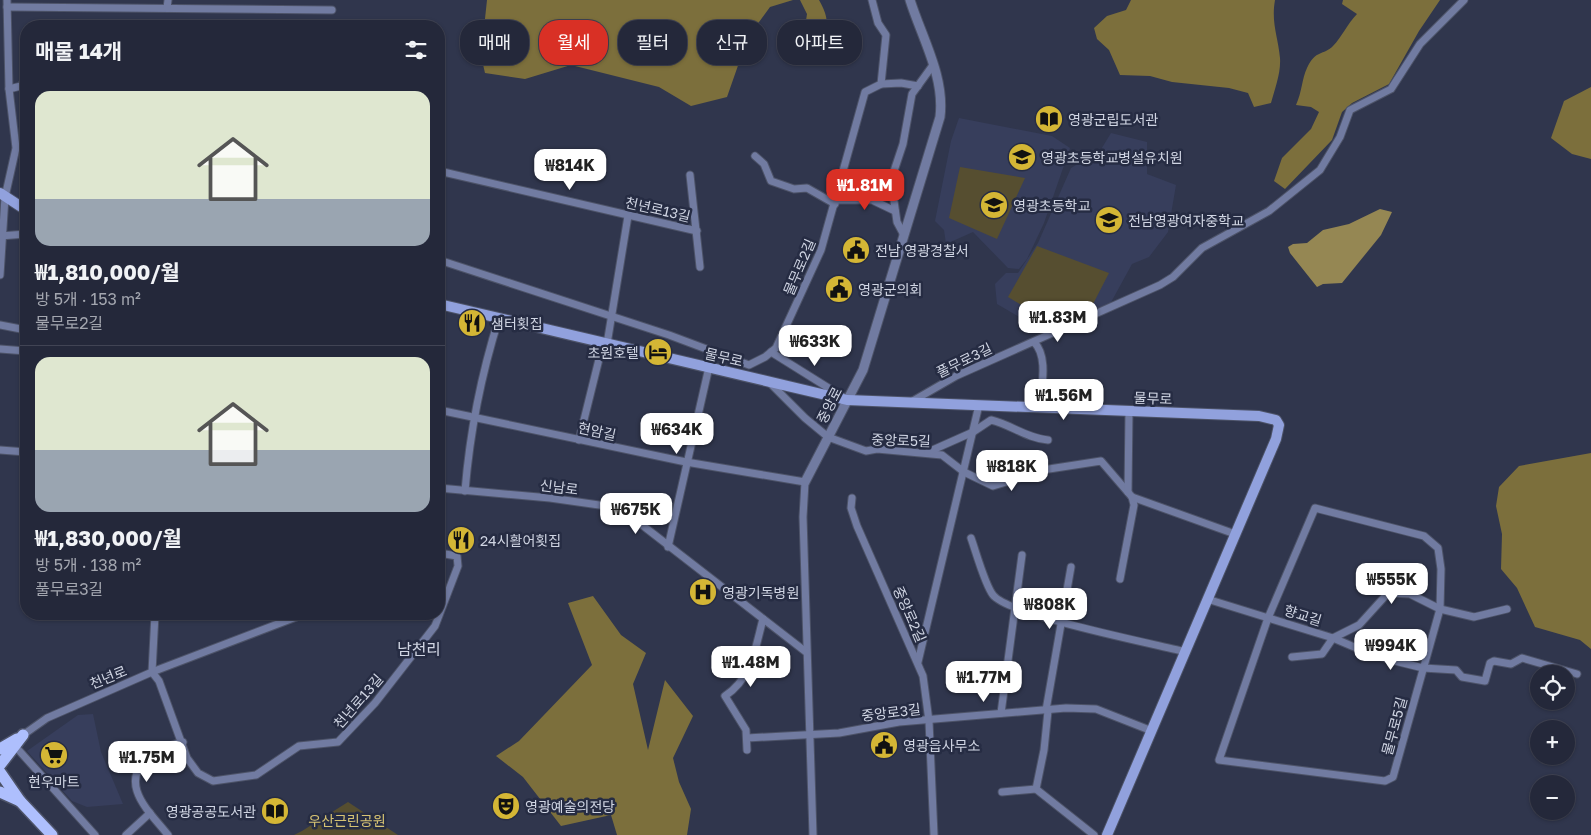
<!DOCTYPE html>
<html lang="ko">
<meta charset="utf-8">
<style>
body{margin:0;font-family:"Golos Text","Noto Sans KR",sans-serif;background:#303445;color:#f1f3f6;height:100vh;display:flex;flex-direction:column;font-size:19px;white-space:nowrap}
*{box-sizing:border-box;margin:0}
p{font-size:16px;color:#a3a6af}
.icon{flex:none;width:28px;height:28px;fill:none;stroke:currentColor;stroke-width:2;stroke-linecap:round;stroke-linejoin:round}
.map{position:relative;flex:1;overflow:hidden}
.side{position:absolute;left:20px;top:20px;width:425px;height:600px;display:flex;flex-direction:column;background:#24283a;border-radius:20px;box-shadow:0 1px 4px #0004,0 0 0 1px #414454}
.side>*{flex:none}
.banner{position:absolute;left:460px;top:20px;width:475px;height:45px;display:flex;gap:10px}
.controls{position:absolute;left:1530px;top:665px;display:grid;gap:10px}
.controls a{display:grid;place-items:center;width:45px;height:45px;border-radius:50%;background:#24283a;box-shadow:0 1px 4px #0004,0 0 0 1px #414454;font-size:25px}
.price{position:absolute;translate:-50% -42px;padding:0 11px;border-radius:10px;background:#fff;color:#222;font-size:16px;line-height:32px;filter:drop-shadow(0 1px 2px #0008)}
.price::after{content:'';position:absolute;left:50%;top:30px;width:15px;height:11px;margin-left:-8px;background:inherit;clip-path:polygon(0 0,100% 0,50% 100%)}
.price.active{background:#d93025;color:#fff}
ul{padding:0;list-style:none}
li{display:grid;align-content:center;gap:10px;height:265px;padding:0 15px}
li+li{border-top:1px solid #414454}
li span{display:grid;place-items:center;height:155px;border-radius:15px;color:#555}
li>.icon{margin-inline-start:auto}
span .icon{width:90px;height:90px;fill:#fffc;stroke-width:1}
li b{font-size:21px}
h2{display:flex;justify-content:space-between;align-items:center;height:60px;padding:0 15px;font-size:21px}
.tag{padding:0 18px;border-radius:20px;background:#24283a;box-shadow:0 1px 4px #0004,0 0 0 1px #414454;font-size:18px;line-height:45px}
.tag.active{background:#d93025;color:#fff}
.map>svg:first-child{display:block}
</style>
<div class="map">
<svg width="1591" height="835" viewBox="0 0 1591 835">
<rect width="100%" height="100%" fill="#30364d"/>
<g fill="#373e5c">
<polygon points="959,118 1052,136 1070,148 1044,223 1027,259 1019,269 1008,268 973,232 946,244 944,230 935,221 951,141"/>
<polygon points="1111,133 1147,142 1147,174 1176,185 1168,232 1149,257 1132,264 1109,306 1050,329 1035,326 997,304 995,284 1006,273 1018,273 1038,243 1071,168 1100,151"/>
<polygon points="93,714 101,752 123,804 87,807 72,801 27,751 78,715"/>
</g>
<g fill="#564e30">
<polygon points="960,167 1025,178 997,239 949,218"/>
<polygon points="1037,246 1109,273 1093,304 1046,320 1008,297"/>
<polygon points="348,802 398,835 294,835 302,831"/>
</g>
<g fill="#7c6f3c">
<polygon points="487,0 793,0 770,7 748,37 727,97 691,106 659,87 571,65 525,79 485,73 481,56"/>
<path d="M800,0h19c15,26 6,35 -6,60l-10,-20 4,-26z"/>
<path d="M1131,0h144c-4,23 3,36 5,58 1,15 -5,30 -9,45l-17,4 -6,-14 -19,-5 -57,-6 -22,-6 -30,-1 -11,-25 -12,-11 -3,-11 13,-12 19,-6z"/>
<path d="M1343,0h97l-21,31 -30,53 -37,19 -10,9 -10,28 -47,49 -11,-8 8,-23 29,-29 8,-17 -8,-5 -15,-2c6,-13 6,-27 11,-37 9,-19 16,-12 26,-22 9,-9 14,-22 24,-32l-15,-10z"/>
<polygon points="1591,87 1591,159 1572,154 1551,138 1564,101"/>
<polygon points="1591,453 1591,649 1580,640 1535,627 1517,588 1501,569 1502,534 1496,506 1499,487 1519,466"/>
<polygon points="593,596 621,635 646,653 633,684 648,750 665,680 693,716 673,758 679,782 691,809 687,835 617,835 611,815 561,826 523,777 496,756 519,741 592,665 568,603"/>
</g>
<polygon fill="#958753" points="1380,209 1392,212 1381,235 1342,283 1323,284 1317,287 1290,253 1288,247 1293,244 1307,243 1323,230 1349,224"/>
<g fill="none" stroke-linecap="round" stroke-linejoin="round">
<defs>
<g id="minor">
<polyline points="7,7 332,10"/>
<polyline points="167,8 168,0"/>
<polyline points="881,84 901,83 918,86"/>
<polyline points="9,89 21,86 26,78"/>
<polyline points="755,156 764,164 771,181 794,189 807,188 835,204"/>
<polyline points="439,171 697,231"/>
<polyline points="690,175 700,267"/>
<polyline points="837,200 872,200 895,211"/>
<polyline points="904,235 897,222 891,180 903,144 912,94 933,65"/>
<polyline points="0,236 26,234"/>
<polyline points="439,260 669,335 749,365 765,357 776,348 821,250 865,92 881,84 886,35 878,23 872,0"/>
<polyline points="0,275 5,197 16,148 9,89 7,0"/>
<polyline points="0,325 26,330"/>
<path d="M1034,342c15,15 7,46 6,65"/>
<polyline points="607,344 628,216"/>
<polyline points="0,349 26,351"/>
<polyline points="771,352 843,397"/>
<polyline points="769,382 805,418 828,437 866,451 877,449 942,455 964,472 993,486 1049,469 1101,461 1132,497 1134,505 1120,579"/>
<polyline points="911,402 956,376 1160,285 1173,277 1202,248 1269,211 1320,170 1340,137 1350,110 1391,89 1420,44 1464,0"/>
<polyline points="439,410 686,462 805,482 803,517 813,835"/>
<polyline points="579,440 603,343"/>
<polyline points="0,450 26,452"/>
<path d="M928,452l45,-20 18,-12c21,5 35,18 57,20"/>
<polyline points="439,488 550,498 620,508 806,652"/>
<path d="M465,491c5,-60 16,-116 34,-173"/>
<polyline points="1128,492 1129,411"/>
<polyline points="1132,497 1235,534"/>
<polyline points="852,498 851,508 857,526 923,676 929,721 934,835"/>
<polygon points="1315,508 1424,536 1438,548 1441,569 1440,609 1393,777 1385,781 1219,760 1268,618"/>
<path d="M971,538c5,14 14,47 22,57 15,20 161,49 193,57"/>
<polyline points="668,547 709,367"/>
<polyline points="1207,599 1333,638 1366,652 1391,660 1423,668 1456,670 1462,677 1485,681 1490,663 1494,661 1511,664 1522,658 1577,674"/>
<polyline points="304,614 152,672 159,681 187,758 198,773 213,781 256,775 299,746 338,742 375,703 435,626 458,566 457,556 439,553"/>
<polyline points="1292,657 1322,654 1333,638 1359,625 1388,593 1410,594 1440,609 1474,617 1507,609"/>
<polyline points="918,662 979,405"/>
<polyline points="1046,710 1071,567"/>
<polyline points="1048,711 1044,750 1036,789 1094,835"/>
<polyline points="1001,713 1022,555"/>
<polyline points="23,735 47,718 152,672 155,614"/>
<polyline points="747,738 839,733 899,722 1066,708 1096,709 1152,731"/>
<polyline points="15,746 95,835"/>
<path d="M747,750l-1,-20 -21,-34c27,-18 30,-47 38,-77"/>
<polyline points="1002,792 1036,789"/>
<polyline points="126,835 150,813"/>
<path d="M168,835c-10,-13 -26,-28 -31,-44 -9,-29 24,-44 46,-49"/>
</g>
<path id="tertiary" d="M805,482l58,-112 77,-253c5,-40 -18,-79 -30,-117"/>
<g id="secondary">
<polyline points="0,193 26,210"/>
<polyline points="439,304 847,400 1259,416 1276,420 1279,425 1276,439 1107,835"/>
</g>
<g id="primary">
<polyline points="0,749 17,739"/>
<polyline points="0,765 23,735"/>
<polyline points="0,772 20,801 52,835"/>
<polyline points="0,792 20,801"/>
</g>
</defs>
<use href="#minor" stroke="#4d5368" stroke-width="9"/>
<use href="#tertiary" stroke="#4d5368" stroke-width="11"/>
<use href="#secondary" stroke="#4d5368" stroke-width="12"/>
<use href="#primary" stroke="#4d5368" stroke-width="14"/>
<use href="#minor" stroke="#717ba1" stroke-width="7"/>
<use href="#tertiary" stroke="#717ba1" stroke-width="9"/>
<use href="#secondary" stroke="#91a1dd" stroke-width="10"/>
<use href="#primary" stroke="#aebffd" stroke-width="11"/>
</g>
<defs>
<symbol id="library-disc" viewBox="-11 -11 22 22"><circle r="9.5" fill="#d4b635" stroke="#262c43"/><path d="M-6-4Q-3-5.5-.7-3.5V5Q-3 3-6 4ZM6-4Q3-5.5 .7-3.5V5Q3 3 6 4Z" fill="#111"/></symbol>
<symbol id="school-disc" viewBox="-11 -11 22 22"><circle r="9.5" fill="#d4b635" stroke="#262c43"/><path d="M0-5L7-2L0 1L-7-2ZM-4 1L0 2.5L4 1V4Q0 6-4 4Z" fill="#111"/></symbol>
<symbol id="civic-disc" viewBox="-11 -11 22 22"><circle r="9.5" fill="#d4b635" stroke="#262c43"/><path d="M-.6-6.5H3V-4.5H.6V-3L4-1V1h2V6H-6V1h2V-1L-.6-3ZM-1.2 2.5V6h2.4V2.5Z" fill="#111"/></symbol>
<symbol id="restaurant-disc" viewBox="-11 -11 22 22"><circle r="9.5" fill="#d4b635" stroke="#262c43"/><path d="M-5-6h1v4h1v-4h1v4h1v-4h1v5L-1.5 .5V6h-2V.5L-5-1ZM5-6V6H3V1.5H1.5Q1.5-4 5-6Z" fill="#111"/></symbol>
<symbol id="hotel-disc" viewBox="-11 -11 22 22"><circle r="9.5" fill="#d4b635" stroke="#262c43"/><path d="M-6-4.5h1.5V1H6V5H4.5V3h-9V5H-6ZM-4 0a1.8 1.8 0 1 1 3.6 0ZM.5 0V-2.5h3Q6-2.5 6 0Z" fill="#111"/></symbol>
<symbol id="hospital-disc" viewBox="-11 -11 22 22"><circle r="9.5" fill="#d4b635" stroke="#262c43"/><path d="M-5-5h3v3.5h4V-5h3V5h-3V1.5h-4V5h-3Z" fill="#111"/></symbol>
<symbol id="supermarket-disc" viewBox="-11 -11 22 22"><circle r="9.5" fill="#d4b635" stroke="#262c43"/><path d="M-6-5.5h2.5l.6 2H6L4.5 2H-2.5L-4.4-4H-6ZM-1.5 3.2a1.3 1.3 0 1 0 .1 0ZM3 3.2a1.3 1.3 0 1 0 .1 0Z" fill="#111"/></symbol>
<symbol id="theatre-disc" viewBox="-11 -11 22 22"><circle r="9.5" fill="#d4b635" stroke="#262c43"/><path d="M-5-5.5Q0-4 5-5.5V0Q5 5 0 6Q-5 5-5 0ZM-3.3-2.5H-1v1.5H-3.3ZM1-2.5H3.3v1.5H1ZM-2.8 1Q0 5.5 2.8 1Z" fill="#111"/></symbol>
</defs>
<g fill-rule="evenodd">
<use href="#library-disc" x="1033" y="103" width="32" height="32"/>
<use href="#school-disc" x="1006" y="141" width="32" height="32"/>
<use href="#school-disc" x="978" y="189" width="32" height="32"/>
<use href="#school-disc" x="1093" y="204" width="32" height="32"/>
<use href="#civic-disc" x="840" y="234" width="32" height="32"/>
<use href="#civic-disc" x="823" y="273" width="32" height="32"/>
<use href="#restaurant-disc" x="456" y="307" width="32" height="32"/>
<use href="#hotel-disc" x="642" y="336" width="32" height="32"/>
<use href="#restaurant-disc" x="445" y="524" width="32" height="32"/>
<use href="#hospital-disc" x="687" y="576" width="32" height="32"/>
<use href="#civic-disc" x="868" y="729" width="32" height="32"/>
<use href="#supermarket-disc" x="38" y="739" width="32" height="32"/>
<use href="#theatre-disc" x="490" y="790" width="32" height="32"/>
<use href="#library-disc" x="259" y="795" width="32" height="32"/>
</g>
<g text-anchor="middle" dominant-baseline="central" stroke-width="5" stroke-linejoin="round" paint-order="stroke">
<g font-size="14" fill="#d0d5e3" stroke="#262c43" text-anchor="start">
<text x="1068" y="119">영광군립도서관</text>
<text x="1041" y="157">영광초등학교병설유치원</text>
<text x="1013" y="205">영광초등학교</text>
<text x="1128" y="220">전남영광여자중학교</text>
<text x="875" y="250">전남 영광경찰서</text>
<text x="858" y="289">영광군의회</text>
<text x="491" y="323">샘터횟집</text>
<text x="639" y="352" text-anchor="end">초원호텔</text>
<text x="480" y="540">24시활어횟집</text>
<text x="722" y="592">영광기독병원</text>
<text x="903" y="745">영광읍사무소</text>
<text x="54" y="781" text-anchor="middle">현우마트</text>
<text x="525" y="806">영광예술의전당</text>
<text x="256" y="811" text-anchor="end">영광공공도서관</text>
</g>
<g font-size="14" fill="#d0d5e3" stroke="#262c43">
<text transform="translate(658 209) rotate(13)">천년로13길</text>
<text transform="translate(799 267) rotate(-67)">물무로2길</text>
<text transform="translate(724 357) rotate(13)">물무로</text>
<text transform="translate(964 360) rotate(-26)">풀무로3길</text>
<text transform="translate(1153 398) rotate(2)">물무로</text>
<text transform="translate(829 405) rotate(-63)">중앙로</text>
<text transform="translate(597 431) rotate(12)">현암길</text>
<text transform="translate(901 440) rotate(2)">중앙로5길</text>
<text transform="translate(559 487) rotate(7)">신남로</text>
<text transform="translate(910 614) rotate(66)">중앙로2길</text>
<text transform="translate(1303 615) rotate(17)">향교길</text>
<text transform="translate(108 677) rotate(-22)">천년로</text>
<text transform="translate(358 701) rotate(-49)">천년로13길</text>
<text transform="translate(891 712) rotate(-7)">중앙로3길</text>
<text transform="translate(1394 726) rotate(-75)">물무로5길</text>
</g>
<g font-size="14" fill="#d7c373" stroke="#262c43">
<text x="347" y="820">우산근린공원</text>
</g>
<g font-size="16" fill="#d0d5e3" stroke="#262c43">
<text x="419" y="649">남천리</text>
</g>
</g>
</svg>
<div class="controls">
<a><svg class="icon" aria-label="locate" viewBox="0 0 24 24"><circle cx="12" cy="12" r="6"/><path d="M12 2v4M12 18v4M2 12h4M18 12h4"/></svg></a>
<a>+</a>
<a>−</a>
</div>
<b class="price" style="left:570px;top:191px">₩814K</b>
<b class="price active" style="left:865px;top:211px">₩1.81M</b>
<b class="price" style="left:1058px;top:343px">₩1.83M</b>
<b class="price" style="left:815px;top:367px">₩633K</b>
<b class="price" style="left:1064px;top:421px">₩1.56M</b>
<b class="price" style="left:677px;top:455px">₩634K</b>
<b class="price" style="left:1012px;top:492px">₩818K</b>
<b class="price" style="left:636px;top:535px">₩675K</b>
<b class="price" style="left:1392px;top:605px">₩555K</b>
<b class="price" style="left:1050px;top:630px">₩808K</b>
<b class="price" style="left:1391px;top:671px">₩994K</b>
<b class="price" style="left:751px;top:688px">₩1.48M</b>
<b class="price" style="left:984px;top:703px">₩1.77M</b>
<b class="price" style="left:147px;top:783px">₩1.75M</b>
<div class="banner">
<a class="tag">매매</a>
<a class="tag active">월세</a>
<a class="tag">필터</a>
<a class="tag">신규</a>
<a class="tag">아파트</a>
</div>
<section class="side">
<h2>매물 14개<svg class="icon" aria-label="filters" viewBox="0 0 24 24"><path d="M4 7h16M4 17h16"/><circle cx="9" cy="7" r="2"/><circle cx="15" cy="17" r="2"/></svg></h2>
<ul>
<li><span style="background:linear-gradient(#dfe7d0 70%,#9aa5b1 0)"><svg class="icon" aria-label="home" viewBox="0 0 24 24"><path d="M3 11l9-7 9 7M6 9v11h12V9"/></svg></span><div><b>₩1,810,000/월</b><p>방 5개 · 153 m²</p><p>물무로2길</p></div></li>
<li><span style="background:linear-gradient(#dfe7d0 60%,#9aa5b1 0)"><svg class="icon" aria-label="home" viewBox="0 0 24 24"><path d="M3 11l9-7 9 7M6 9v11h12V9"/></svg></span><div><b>₩1,830,000/월</b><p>방 5개 · 138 m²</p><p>풀무로3길</p></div></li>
</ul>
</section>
</div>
